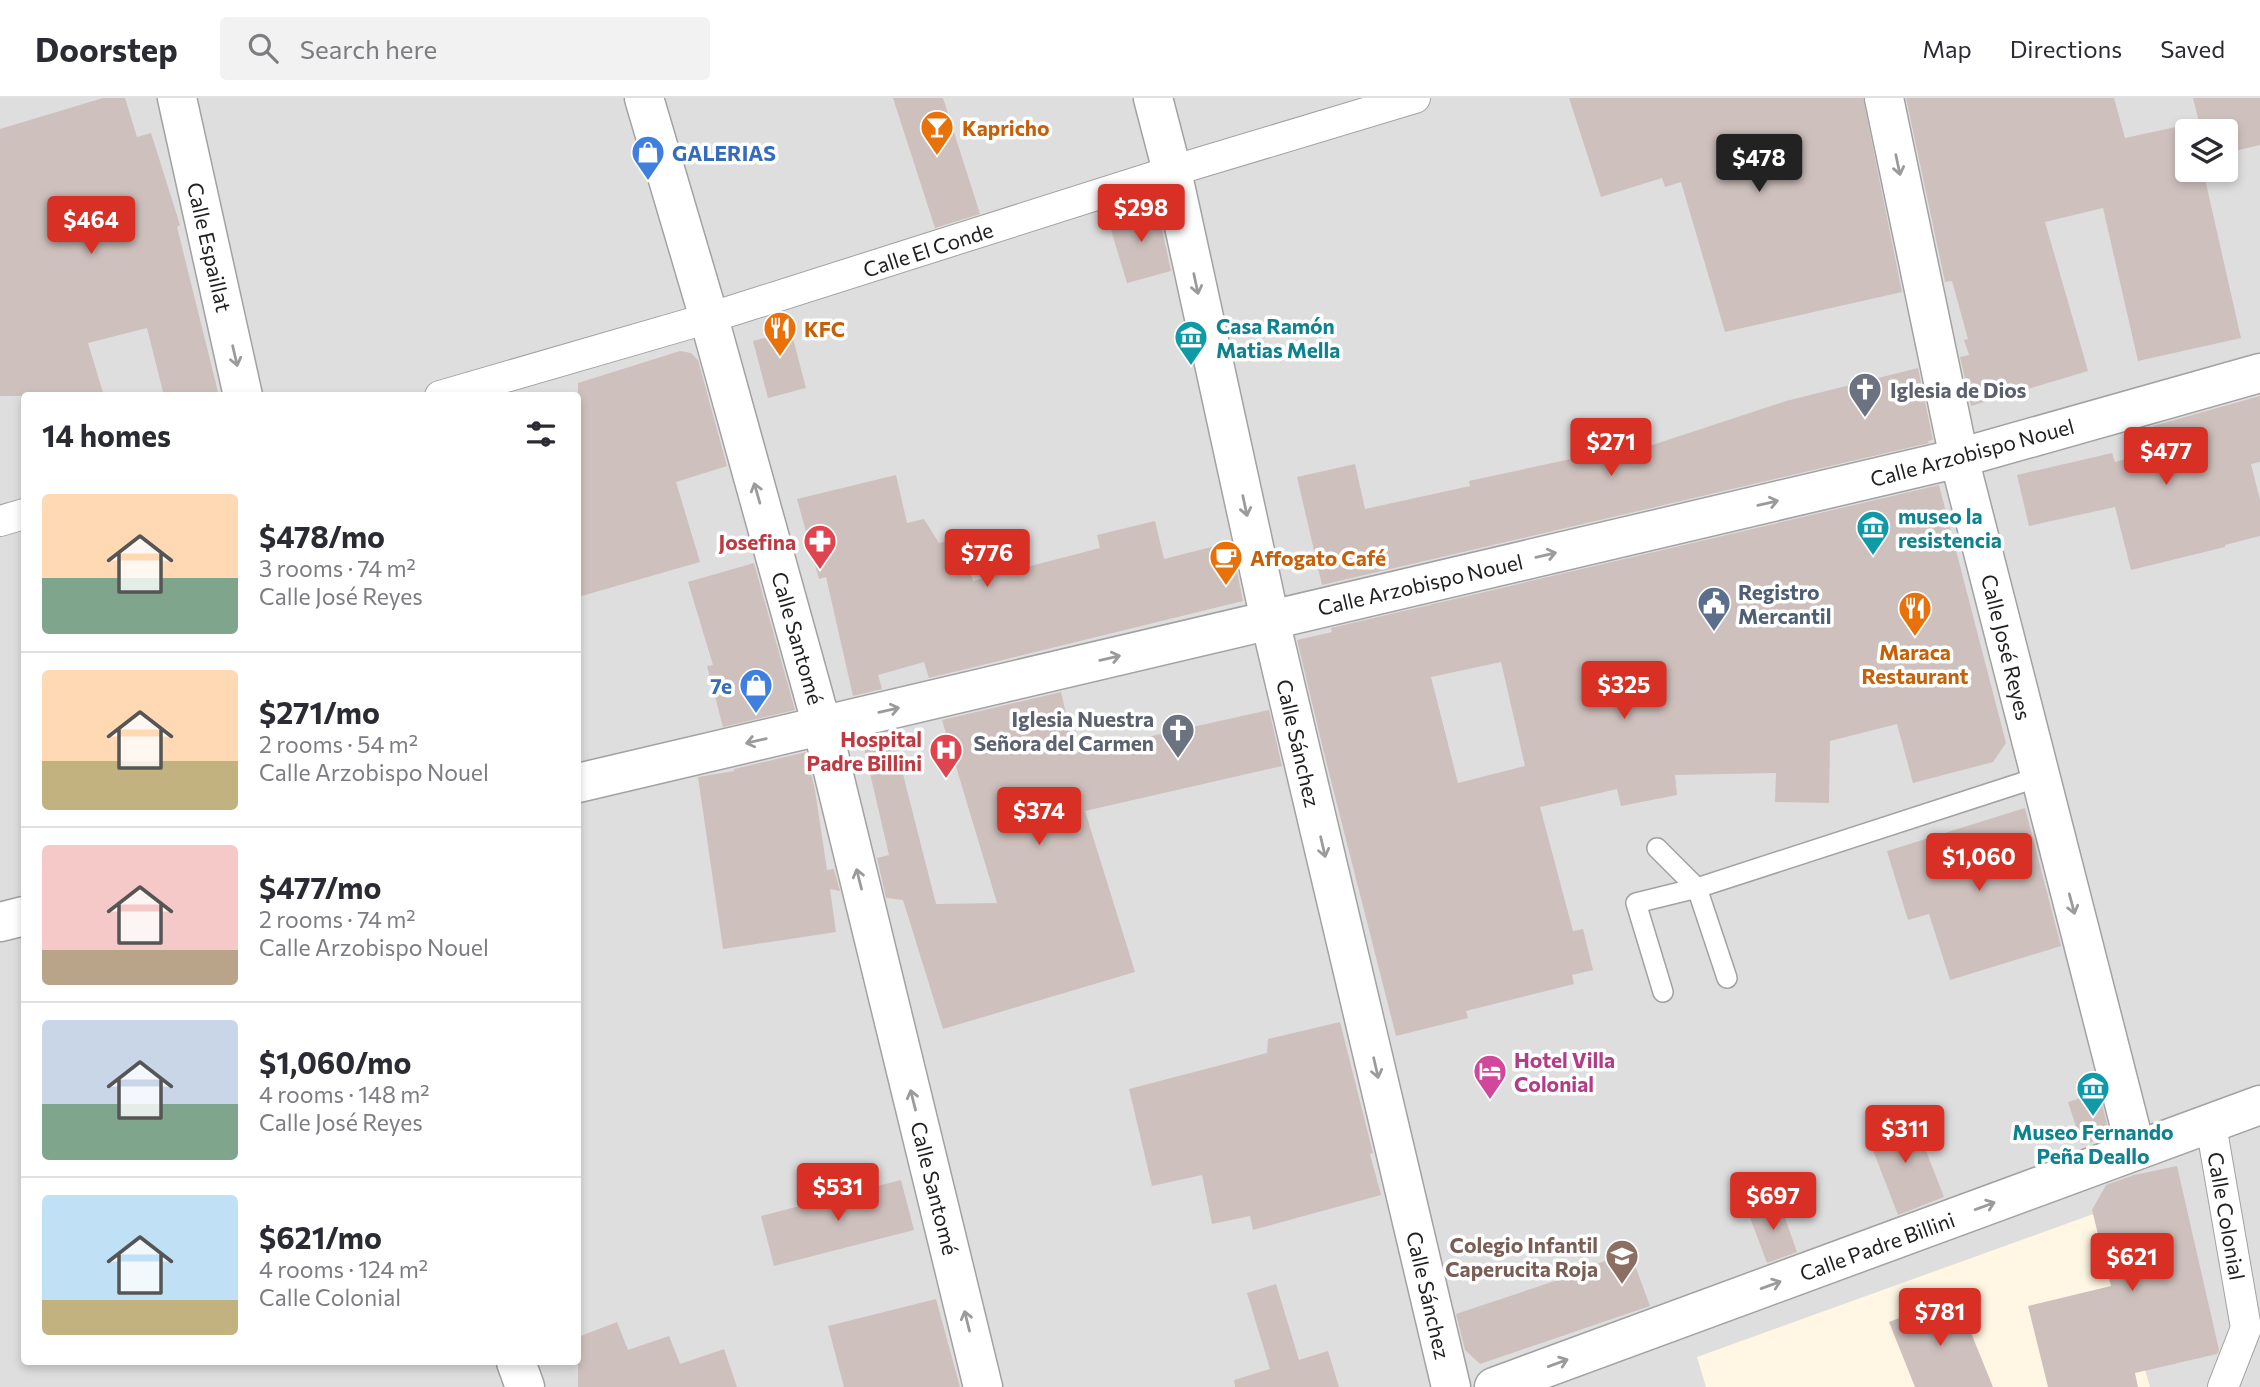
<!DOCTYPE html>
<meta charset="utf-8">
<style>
body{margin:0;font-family:Commissioner,sans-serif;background:#f2f2f3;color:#2b2b33;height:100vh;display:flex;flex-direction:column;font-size:26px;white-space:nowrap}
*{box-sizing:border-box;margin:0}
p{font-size:23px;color:#7c7c81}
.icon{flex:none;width:38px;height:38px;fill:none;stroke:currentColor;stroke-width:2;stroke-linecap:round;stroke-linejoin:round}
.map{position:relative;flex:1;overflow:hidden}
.panel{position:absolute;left:21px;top:294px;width:560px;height:973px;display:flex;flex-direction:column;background:#fff;border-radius:7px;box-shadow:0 4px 10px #0003}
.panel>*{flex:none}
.tools{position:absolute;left:2175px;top:21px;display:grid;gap:14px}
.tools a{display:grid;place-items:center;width:63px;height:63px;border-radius:7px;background:#fff;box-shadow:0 4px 10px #0003;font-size:35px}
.price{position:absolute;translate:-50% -60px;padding:0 16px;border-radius:7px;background:#d93025;color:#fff;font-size:23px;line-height:46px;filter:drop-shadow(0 2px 4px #0008)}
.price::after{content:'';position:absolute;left:50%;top:42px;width:21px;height:16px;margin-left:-10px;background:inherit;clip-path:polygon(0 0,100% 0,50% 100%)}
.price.current{background:#222;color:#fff}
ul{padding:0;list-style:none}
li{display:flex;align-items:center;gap:21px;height:175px;padding:0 21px}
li+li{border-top:2px solid #e1e1e2}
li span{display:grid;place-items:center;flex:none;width:196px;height:140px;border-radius:7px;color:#555}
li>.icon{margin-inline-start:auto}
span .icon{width:84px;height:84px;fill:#fffc;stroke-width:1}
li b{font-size:30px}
h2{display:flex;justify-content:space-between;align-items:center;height:84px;padding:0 21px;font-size:30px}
header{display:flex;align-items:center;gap:42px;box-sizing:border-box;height:98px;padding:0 35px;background:#fff;border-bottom:2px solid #e1e1e2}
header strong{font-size:33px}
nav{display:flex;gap:38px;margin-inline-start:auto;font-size:24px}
.search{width:490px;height:63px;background:#f2f2f3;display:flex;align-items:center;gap:18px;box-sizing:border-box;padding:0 24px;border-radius:7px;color:#7c7c81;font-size:26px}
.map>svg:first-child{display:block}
</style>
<header>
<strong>Doorstep</strong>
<div class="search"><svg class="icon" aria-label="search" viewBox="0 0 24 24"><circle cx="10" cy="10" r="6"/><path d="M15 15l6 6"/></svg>Search here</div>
<nav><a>Map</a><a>Directions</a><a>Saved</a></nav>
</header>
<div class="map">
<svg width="2260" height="1289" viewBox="0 0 2260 1289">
<rect width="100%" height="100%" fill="#f2ebe7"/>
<path fill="#dfdede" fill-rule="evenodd" d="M0,0h2260v1289h-2260zM2188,33h38v39h-38zM24,298h554v966h-554z"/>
<polygon fill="#fff7e3" points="2099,1114 2150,1289 1706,1289 1697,1259"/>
<g fill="#cec0bd" fill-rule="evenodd">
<polygon points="103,0 125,0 137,39 151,35 180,127 177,129 219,298 164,298 147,230 88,245 104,298 0,298 0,31"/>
<polygon points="893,0 943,0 980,116 935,130"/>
<polygon points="1569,0 1863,0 1902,194 1725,234 1681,84 1665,89 1662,80 1601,99"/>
<polygon points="1906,0 2114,0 2125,40 2199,24 2193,0 2260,0 2260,47 2226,55 2226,33 2188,33 2188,72 2203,72 2241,240 2138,263 2103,110 2045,124 2088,273 1971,308 1960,259 1969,257 1964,242 1968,241 1952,183 1945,184"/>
<polygon points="1157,108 1171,173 1127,185 1108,122"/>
<polygon points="791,233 806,290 768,300 753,243"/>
<polygon points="680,253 691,255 698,262 727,368 676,384 700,464 578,499 578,285"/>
<polygon points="1918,270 1933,342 1928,343 1929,345 1322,487 1297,379 1355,366 1365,411 1470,388 1469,383 1580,359 1578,334 1624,331 1622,357 1786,303"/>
<polygon points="2260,298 2260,364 2251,366 2260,402 2260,438 2225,447 2225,449 2131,472 2115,409 2029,428 2017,377 2112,355 2115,364 2158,353 2153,328"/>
<polygon points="896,377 907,425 924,421 939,445 960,439 973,483 1100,450 1097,437 1155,423 1164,461 1231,444 1243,503 929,580 924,564 878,577 882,591 853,598 826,479 819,481 797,401"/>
<path d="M1939,387l67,258 -13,19 -80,21 -16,-59 -67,17 -1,62 -54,-1 1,-29 -101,2 2,20 -56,11 -4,-17 -77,18 33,124 10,-2 10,41 -21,5 2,9 -108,27 2,7 -72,18 -71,-279 -28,-117 35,-8 -1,-4zM1501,564l24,104 -67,17 -27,-106z"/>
<polygon points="754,465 795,612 723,629 707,568 713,567 688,484"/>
<polygon points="1061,594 1075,655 1269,612 1282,668 1085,713 1135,874 943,931 903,802 886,800 877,760 889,757 862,641 892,633 936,806 997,805 942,622"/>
<polygon points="806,654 815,692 827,772 834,771 840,793 830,791 836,834 723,851 698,679 734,673 734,671"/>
<polygon points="2025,710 2061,848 1950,882 1929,816 1908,822 1887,753"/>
<polygon points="1340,924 1373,1055 1370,1056 1381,1097 1253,1132 1250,1118 1212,1126 1202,1077 1152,1088 1129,991 1267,955 1268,941"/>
<polygon points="2099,994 2110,1038 2082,1047 2068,1004"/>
<polygon points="1912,1017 1944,1099 1898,1117 1866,1034"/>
<polygon points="2177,1068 2219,1252 2217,1256 2135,1275 2138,1289 2048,1289 2028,1208 2111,1188 2092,1112 2106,1087 2134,1077"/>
<polygon points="901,1082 914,1132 774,1168 761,1118"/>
<polygon points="1779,1103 1797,1154 1767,1165 1748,1114"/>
<polygon points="1630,1154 1650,1208 1480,1266 1465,1252 1456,1216 1594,1170 1594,1167"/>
<polygon points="1276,1186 1299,1262 1328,1253 1339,1289 1235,1289 1234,1282 1270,1271 1247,1195"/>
<polygon points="1956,1198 1993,1289 1915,1289 1889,1224"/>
<polygon points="936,1201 960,1289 844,1289 828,1228"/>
<polygon points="617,1224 628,1252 669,1238 680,1266 724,1251 737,1289 578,1289 578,1239"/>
</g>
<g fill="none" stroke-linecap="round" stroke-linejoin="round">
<defs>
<g id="service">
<polyline points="1657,750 1697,790 1727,880"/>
<polyline points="1663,894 1636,805 1697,790 2039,679"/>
</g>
<g id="pedestrian">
<polyline points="440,298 709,220 1172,73 1415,0"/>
<polyline points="0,423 24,416"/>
<polyline points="2211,1027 2246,1230 2223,1289"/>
</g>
<g id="minor">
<polyline points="177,0 243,298"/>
<polyline points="644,0 709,220 822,628 983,1289"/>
<polyline points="1153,0 1172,73 1270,522 1451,1289"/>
<polyline points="1884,0 1959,360 2136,1052"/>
<polyline points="578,685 1959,360 2260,275"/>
<polyline points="0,824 24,818"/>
<polyline points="516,1264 525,1289"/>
<polyline points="1494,1289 2260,1007"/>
</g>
</defs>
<use href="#service" stroke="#a2a2a2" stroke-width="22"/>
<use href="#pedestrian" stroke="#a2a2a2" stroke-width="32"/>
<use href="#minor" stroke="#a2a2a2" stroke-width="41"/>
<use href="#service" stroke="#fff" stroke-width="19"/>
<use href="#pedestrian" stroke="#fff" stroke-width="30"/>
<use href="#minor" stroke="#fff" stroke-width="38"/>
</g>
<defs><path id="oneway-shaft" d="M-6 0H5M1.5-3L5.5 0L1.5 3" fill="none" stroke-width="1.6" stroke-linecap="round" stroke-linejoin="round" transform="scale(1.75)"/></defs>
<g stroke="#9b9b9b">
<use href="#oneway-shaft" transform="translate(1898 67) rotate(78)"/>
<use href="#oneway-shaft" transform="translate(1196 186) rotate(78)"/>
<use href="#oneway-shaft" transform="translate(235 258) rotate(77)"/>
<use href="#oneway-shaft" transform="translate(757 395) rotate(-106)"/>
<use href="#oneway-shaft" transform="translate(1768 405) rotate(-13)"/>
<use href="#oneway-shaft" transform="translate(1245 408) rotate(78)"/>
<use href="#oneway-shaft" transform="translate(1546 457) rotate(-13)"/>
<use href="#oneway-shaft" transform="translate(1110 560) rotate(-13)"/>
<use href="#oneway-shaft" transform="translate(889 612) rotate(-13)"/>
<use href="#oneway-shaft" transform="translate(756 643) rotate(167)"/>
<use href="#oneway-shaft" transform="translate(1323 749) rotate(77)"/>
<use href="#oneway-shaft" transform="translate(859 781) rotate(-104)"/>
<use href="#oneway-shaft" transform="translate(2072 806) rotate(75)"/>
<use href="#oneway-shaft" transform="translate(1376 970) rotate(77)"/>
<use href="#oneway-shaft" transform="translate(913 1002) rotate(-104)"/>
<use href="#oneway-shaft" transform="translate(1985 1108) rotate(-20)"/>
<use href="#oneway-shaft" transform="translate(1771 1187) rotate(-20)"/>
<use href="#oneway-shaft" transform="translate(967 1223) rotate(-104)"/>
<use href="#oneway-shaft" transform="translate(1558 1265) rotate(-20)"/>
</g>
<defs>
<symbol id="bar-pin" viewBox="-11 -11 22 30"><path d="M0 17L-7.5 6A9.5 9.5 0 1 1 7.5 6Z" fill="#e8710a" stroke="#fff"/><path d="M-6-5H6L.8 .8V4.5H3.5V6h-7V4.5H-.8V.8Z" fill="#fff"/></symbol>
<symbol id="shop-pin" viewBox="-11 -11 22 30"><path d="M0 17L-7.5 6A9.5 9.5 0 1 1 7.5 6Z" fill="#3f7fe0" stroke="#fff"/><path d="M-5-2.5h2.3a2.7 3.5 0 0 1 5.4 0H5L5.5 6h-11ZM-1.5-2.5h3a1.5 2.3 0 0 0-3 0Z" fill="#fff"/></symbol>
<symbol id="restaurant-pin" viewBox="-11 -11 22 30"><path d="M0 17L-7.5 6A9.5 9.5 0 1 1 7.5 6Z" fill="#e8710a" stroke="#fff"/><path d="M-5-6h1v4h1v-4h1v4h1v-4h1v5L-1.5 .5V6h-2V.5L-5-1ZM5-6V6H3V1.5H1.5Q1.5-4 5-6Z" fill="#fff"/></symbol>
<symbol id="museum-pin" viewBox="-11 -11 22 30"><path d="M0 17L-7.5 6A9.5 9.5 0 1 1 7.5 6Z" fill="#0f9aa8" stroke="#fff"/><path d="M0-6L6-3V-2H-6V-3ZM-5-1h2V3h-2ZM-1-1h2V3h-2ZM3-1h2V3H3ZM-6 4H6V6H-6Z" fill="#fff"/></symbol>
<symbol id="church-pin" viewBox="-11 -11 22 30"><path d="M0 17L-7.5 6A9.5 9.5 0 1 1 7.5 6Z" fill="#6b7280" stroke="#fff"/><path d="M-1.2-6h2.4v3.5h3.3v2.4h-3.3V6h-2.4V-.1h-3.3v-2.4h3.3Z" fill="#fff"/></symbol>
<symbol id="pharmacy-pin" viewBox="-11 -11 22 30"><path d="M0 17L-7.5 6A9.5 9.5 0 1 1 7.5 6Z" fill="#e0444e" stroke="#fff"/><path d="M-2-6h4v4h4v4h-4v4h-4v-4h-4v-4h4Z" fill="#fff"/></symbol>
<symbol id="cafe-pin" viewBox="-11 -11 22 30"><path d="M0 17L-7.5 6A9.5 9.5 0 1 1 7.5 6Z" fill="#e8710a" stroke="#fff"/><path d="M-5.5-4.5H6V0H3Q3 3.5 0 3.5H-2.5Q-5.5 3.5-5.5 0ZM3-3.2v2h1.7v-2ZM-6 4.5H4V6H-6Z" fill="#fff"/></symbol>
<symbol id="civic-pin" viewBox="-11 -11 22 30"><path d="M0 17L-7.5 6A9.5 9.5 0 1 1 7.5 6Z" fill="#5c6f8a" stroke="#fff"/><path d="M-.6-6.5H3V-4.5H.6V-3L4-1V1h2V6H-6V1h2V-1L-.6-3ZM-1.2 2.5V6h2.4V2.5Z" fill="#fff"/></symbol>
<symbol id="hospital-pin" viewBox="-11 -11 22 30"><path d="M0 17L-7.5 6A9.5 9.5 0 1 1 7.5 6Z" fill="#e0444e" stroke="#fff"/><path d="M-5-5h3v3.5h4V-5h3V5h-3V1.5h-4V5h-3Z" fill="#fff"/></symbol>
<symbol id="hotel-pin" viewBox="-11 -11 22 30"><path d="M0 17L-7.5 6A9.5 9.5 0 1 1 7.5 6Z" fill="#d1479c" stroke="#fff"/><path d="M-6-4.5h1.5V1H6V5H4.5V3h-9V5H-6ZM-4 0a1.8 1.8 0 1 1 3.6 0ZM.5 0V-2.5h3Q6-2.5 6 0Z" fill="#fff"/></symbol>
<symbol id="school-pin" viewBox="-11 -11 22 30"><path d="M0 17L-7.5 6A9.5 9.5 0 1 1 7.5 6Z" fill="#8d6e63" stroke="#fff"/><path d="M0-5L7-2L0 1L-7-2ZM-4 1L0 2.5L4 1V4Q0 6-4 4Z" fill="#fff"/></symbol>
</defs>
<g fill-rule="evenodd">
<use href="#bar-pin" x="918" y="10" width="38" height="52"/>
<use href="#shop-pin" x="629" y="35" width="38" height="52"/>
<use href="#restaurant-pin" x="761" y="211" width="38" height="52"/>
<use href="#museum-pin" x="1172" y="220" width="38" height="52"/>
<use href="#church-pin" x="1846" y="272" width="38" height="52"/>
<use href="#museum-pin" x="1854" y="410" width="38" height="52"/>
<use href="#pharmacy-pin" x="801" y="424" width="38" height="52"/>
<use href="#cafe-pin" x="1207" y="440" width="38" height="52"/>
<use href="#civic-pin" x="1695" y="486" width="38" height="52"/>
<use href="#restaurant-pin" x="1896" y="491" width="38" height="52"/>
<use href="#shop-pin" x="737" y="568" width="38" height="52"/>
<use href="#church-pin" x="1159" y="613" width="38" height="52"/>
<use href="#hospital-pin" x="927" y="633" width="38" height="52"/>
<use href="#hotel-pin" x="1471" y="954" width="38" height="52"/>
<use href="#museum-pin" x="2074" y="971" width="38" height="52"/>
<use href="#school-pin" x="1603" y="1139" width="38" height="52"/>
</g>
<g text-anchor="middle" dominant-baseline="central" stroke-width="7" stroke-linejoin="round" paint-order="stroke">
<g font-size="21" font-weight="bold" fill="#c56008" stroke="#fff" text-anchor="start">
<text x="962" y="29">Kapricho</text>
<text x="804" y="230">KFC</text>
<text x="1250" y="459">Affogato Café</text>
<text x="1915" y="553" text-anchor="middle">Maraca<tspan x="1915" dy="24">Restaurant</tspan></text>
</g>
<g font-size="21" font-weight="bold" fill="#366cbe" stroke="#fff" text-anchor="start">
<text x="672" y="54">GALERIAS</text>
<text x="732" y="587" text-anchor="end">7e</text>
</g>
<g font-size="21" fill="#212121" stroke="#fff">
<text transform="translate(210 149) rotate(77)">Calle Espaillat</text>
<text transform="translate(928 151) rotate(-18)">Calle El Conde</text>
<text transform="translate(1972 354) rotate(-15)">Calle Arzobispo Nouel</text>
<text transform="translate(1420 486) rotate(-13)">Calle Arzobispo Nouel</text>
<text transform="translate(798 540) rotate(74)">Calle Santomé</text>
<text transform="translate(2007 549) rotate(76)">Calle José Reyes</text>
<text transform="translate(1299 645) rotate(77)">Calle Sánchez</text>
<text transform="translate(935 1090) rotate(76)">Calle Santomé</text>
<text transform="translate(2227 1118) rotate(80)">Calle Colonial</text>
<text transform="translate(1877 1148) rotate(-20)">Calle Padre Billini</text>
<text transform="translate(1429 1197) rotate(77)">Calle Sánchez</text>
</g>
<g font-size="21" font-weight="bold" fill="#0d838f" stroke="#fff" text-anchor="start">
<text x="1216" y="227">Casa Ramón<tspan x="1216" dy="24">Matias Mella</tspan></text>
<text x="1898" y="417">museo la<tspan x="1898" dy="24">resistencia</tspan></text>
<text x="2093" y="1033" text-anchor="middle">Museo Fernando<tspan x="2093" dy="24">Peña Deallo</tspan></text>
</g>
<g font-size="21" font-weight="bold" fill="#5b616d" stroke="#fff" text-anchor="start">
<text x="1890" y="291">Iglesia de Dios</text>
<text x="1154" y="620" text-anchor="end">Iglesia Nuestra<tspan x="1154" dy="24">Señora del Carmen</tspan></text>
</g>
<g font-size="21" font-weight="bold" fill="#be3a42" stroke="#fff" text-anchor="end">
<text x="796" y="443">Josefina</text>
<text x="922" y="640">Hospital<tspan x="922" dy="24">Padre Billini</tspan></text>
</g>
<g font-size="21" font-weight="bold" fill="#4e5e75" stroke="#fff" text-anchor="start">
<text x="1738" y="493">Registro<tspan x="1738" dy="24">Mercantil</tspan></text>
</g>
<g font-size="21" font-weight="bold" fill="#b23c85" stroke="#fff" text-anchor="start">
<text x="1514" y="961">Hotel Villa<tspan x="1514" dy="24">Colonial</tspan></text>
</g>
<g font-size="21" font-weight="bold" fill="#785e54" stroke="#fff" text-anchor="end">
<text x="1598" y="1146">Colegio Infantil<tspan x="1598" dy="24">Caperucita Roja</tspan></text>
</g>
</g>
</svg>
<div class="tools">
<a><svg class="icon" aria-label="layers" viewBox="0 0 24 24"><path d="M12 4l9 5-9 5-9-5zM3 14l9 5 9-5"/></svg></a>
</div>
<b class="price current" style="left:1759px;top:96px">$478</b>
<b class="price" style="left:1141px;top:146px">$298</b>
<b class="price" style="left:91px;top:158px">$464</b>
<b class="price" style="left:1611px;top:380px">$271</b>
<b class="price" style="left:2166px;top:389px">$477</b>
<b class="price" style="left:987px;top:491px">$776</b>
<b class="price" style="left:1624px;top:623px">$325</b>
<b class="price" style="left:1039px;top:749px">$374</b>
<b class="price" style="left:1979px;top:795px">$1,060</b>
<b class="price" style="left:1905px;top:1067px">$311</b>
<b class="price" style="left:838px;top:1125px">$531</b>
<b class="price" style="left:1773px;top:1134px">$697</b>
<b class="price" style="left:2132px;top:1195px">$621</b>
<b class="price" style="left:1940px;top:1250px">$781</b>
<section class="panel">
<h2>14 homes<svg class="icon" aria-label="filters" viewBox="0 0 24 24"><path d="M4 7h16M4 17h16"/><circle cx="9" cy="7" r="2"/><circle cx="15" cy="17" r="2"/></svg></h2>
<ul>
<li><span style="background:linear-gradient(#ffd9b3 60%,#7fa58c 0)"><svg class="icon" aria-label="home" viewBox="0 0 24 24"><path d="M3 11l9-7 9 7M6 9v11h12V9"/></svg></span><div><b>$478/mo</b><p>3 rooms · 74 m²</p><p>Calle José Reyes</p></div></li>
<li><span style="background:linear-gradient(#ffd9b3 65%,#c2b280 0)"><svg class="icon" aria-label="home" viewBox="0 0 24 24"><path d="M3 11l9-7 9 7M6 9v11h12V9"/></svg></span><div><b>$271/mo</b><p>2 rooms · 54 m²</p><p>Calle Arzobispo Nouel</p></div></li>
<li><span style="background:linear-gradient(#f6c9c9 75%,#b9a48a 0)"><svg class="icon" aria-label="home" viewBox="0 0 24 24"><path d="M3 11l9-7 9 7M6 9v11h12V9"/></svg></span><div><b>$477/mo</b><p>2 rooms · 74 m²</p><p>Calle Arzobispo Nouel</p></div></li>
<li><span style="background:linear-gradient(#c9d6e8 60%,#7fa58c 0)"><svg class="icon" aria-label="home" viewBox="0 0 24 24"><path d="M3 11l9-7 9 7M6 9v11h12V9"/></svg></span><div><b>$1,060/mo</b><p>4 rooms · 148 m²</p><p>Calle José Reyes</p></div></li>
<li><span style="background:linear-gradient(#bfe0f5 75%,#c2b280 0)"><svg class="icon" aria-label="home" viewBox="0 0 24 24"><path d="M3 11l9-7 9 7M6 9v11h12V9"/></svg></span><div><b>$621/mo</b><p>4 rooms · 124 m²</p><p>Calle Colonial</p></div></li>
</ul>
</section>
</div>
